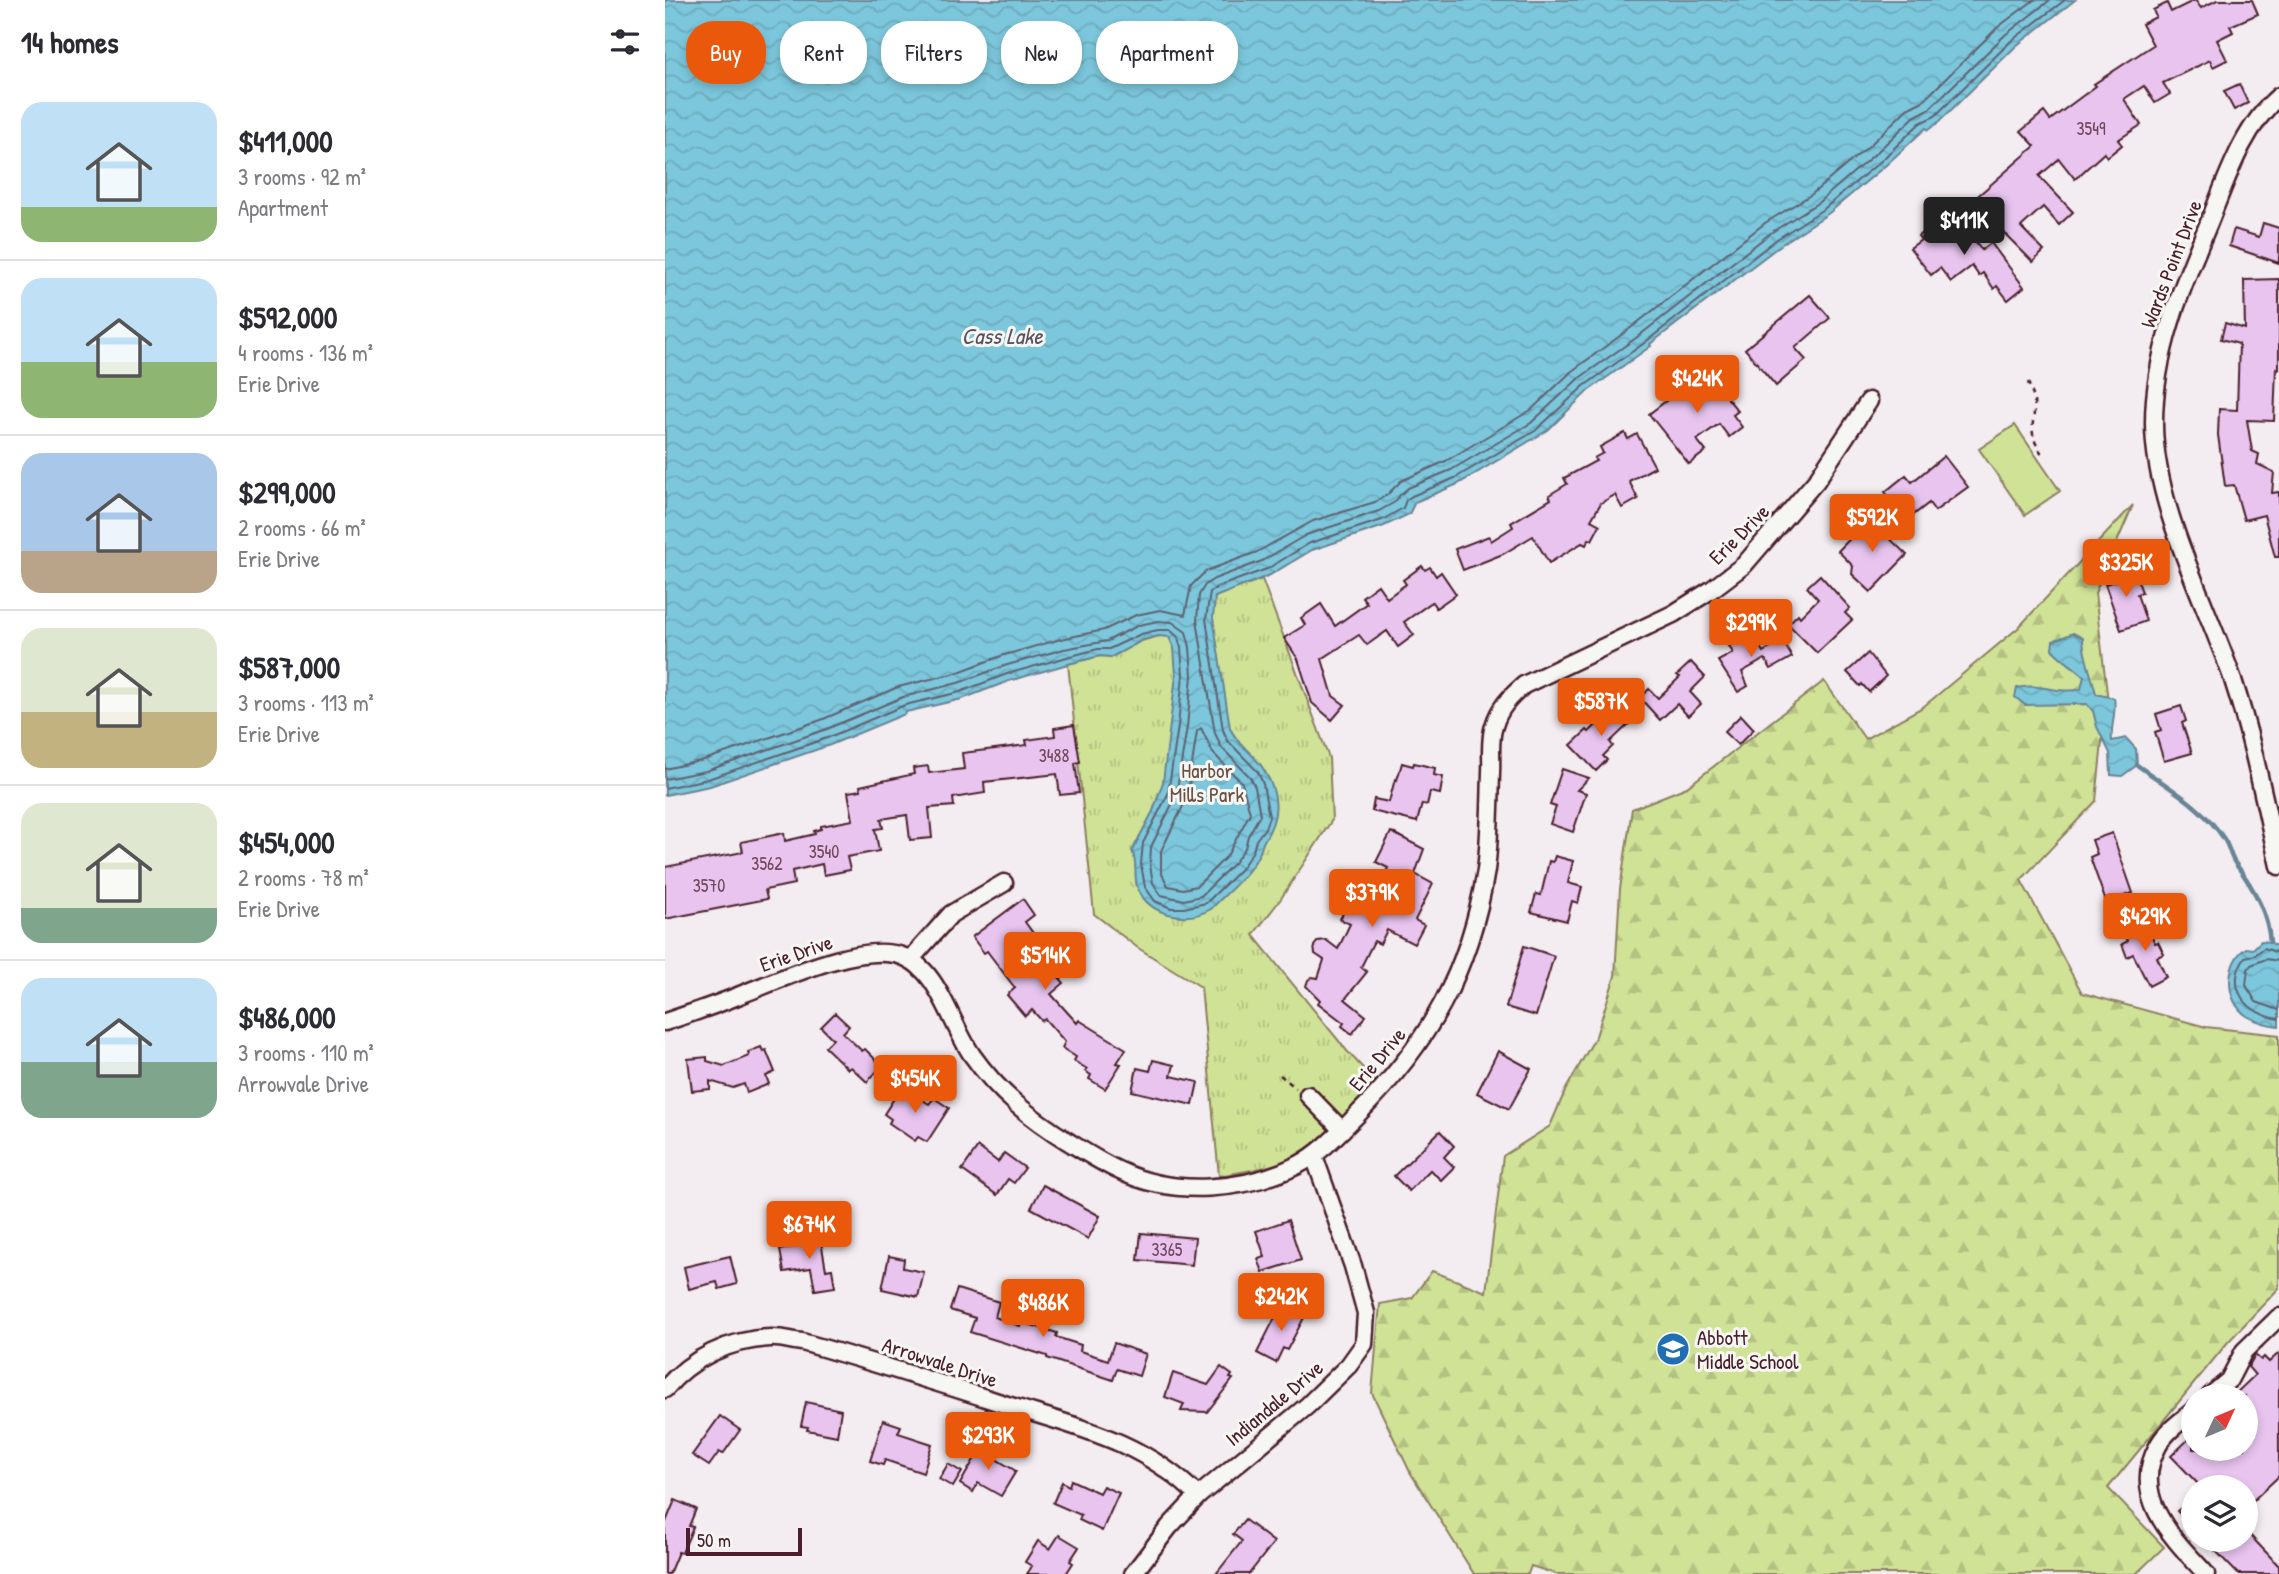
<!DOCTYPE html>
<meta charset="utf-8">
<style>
body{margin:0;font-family:"Patrick Hand",sans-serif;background:#f7f7f7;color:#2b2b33;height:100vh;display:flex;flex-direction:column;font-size:26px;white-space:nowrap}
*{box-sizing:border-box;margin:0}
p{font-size:23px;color:#7c7c81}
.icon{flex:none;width:38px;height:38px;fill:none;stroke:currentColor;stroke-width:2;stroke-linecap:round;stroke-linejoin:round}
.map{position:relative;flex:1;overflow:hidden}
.sheet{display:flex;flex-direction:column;background:#fff;width:665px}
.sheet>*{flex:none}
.hud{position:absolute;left:21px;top:21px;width:665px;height:63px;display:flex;gap:14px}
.needle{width:46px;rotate:46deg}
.controls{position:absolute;left:1516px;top:1384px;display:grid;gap:14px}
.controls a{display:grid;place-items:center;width:77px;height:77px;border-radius:50%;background:#fff;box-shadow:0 4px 10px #0003;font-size:35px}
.scale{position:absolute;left:21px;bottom:18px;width:116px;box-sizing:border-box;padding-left:7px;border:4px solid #4a1f2b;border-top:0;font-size:19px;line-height:24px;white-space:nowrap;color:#4a1f2b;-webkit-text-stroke:5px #f6f6f2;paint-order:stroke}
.price{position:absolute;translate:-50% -60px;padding:0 16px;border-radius:7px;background:#ea580c;color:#fff;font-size:23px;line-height:46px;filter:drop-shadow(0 2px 4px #0008)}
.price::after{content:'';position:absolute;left:50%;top:42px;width:21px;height:16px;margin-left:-10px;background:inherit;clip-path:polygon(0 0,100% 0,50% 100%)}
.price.current{background:#222;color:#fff}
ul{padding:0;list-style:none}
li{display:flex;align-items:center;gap:21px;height:175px;padding:0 21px}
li+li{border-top:2px solid #e1e1e2}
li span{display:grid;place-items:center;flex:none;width:196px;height:140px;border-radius:21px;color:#555}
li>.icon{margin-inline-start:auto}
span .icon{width:84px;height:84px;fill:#fffc;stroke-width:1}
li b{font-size:30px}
h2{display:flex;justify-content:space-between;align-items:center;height:84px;padding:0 21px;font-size:30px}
.chip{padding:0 24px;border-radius:28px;background:#fff;box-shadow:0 4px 10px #0003;font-size:24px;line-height:63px}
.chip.current{background:#ea580c;color:#fff}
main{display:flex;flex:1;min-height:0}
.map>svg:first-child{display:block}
</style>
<main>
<section class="sheet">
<h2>14 homes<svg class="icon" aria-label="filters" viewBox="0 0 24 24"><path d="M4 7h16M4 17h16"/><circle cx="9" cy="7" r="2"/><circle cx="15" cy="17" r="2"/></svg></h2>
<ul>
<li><span style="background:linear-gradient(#bfe0f5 75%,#8fb573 0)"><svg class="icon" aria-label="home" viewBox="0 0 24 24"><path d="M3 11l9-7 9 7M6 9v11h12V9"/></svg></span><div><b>$411,000</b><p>3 rooms · 92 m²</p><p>Apartment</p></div></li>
<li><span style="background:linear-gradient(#bfe0f5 60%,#8fb573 0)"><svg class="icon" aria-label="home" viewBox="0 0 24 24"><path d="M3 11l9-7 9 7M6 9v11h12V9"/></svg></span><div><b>$592,000</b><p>4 rooms · 136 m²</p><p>Erie Drive</p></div></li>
<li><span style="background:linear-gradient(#a9c7e8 70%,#b9a48a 0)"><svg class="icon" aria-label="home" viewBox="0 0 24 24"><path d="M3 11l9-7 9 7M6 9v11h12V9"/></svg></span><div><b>$299,000</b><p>2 rooms · 66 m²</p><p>Erie Drive</p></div></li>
<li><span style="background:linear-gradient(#dfe7d0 60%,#c2b280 0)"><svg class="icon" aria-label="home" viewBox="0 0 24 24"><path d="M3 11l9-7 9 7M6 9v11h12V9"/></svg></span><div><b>$587,000</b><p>3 rooms · 113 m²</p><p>Erie Drive</p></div></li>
<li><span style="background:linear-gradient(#dfe7d0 75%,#7fa58c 0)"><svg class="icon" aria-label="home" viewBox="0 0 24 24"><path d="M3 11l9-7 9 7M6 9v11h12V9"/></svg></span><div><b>$454,000</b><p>2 rooms · 78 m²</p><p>Erie Drive</p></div></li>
<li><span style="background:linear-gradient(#bfe0f5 60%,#7fa58c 0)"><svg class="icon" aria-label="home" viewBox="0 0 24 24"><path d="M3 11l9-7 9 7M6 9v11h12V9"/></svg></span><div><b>$486,000</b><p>3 rooms · 110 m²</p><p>Arrowvale Drive</p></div></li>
</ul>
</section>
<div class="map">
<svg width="1614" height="1574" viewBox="0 0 1614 1574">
<defs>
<pattern id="forest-firs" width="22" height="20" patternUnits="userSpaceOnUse" patternTransform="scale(1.75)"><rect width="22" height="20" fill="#cfe296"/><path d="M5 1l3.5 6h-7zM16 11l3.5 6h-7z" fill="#b3c181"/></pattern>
<pattern id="park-tufts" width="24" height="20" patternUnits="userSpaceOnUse" patternTransform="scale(1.75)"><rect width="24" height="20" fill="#cfe296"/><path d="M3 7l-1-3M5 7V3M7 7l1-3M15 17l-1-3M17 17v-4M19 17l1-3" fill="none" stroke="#b3c181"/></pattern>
<pattern id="water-waves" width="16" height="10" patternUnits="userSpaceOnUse" patternTransform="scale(1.75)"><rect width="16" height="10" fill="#7cc7dc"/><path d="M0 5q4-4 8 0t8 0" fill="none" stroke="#6daabd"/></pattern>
</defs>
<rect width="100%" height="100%" fill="#f3ecf1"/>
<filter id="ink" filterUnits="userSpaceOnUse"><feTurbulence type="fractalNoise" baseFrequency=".0143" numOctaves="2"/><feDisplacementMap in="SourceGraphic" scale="14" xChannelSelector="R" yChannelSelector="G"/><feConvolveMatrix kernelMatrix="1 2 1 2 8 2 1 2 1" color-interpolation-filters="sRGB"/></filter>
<g filter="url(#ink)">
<polygon fill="url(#forest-firs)" stroke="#8c8060" stroke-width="2" points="1468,505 1430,593 1442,693 1431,801 1356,880 1417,993 1541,1027 1614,1035 1614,1288 1563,1342 1443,1488 1499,1547 1471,1574 891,1574 866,1566 863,1574 809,1574 745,1472 707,1393 715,1304 747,1298 767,1271 821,1292 838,1156 885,1126 901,1089 931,1036 950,976 955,889 967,809 1022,787 1159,681 1200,739 1258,707 1353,628"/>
<path fill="url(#park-tufts)" stroke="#8c8060" stroke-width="2" d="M597,579l67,179 3,62 -52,80 -27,35 94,116 30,32c-25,25 -50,53 -80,72 -22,13 -53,16 -78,21l-18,-189 -63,-39 -44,-34 -26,-250 32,-8 12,1 22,-14 25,-7 61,-42z"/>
<polygon fill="#cfe296" stroke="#8c8060" stroke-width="2" points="1350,425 1395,491 1360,515 1314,449"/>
<g fill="url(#water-waves)" stroke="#688495" stroke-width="2">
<path d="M0,0h1410l-59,46 -76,75 -12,9 -2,-2 -40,37 -57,48 -47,31 -132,100 1,2 -63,45 -40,39 -90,54 -43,18 -6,12 -25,12 -72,24 -42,25 -55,22 -2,21 17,110c7,17 25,26 34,42 16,26 15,47 0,71 -3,5 -3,11 -6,15 -11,21 -31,36 -47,53 -24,14 -61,7 -73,-20 -5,-12 0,-27 -6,-38l21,-40 10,-29 13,-107 -2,-27 -5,-11 -10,-1 -16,4 -31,17 -12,-1 -32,8 -59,17 -47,18 -56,13 -1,2 -75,31 -120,41 -45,9z"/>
<path d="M1408,633l10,5c0,18 9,37 13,56l18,4c3,15 -4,28 -2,43l14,-3 10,11 1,16 -15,11 -11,-1 -1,-22 -13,-26 -4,-16 -6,-7 -62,1 -10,-8 2,-9c22,-6 41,7 64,1l3,-13c-11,-10 -22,-16 -32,-27l1,-8z"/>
<path d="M1596,941l9,1 9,6v78c-11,-1 -22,-4 -32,-10 -23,-15 -22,-54 -1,-68l7,1z"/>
</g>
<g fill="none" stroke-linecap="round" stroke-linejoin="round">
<g stroke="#5e6272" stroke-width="2">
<polygon points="536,728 548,753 577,783 585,813 562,856 532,886 518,889 503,886 496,872 496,851 522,798 532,731"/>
<polyline points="0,769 39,760 156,720 233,687 291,673 336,656 396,639 439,630 471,615 495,610 520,615 526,586 541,571 592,552 648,521 710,502 722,495 736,481 781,461 866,410 907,371 963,330 1100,223 1147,194 1205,145 1242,109 1258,101 1333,27 1369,0"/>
<polyline points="0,779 41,771 159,730 238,697 293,683 339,666 399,649 442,641 474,625 493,621 507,622 521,632 525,647 527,676 522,727 511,796 486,847 485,865 488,883 496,895 519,900 536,896 569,863 580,848 583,836 595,815 590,787 585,777 556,747 550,733 532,620 534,595 540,585 549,579 597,561 641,535 714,511 730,502 735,495 743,488 786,470 866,423 913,379 971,338 1107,232 1154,202 1211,153 1249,117 1264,109 1340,35 1385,0"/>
<polyline points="0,788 43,779 162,738 240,705 295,692 342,674 402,657 433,649 444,649 476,634 493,630 505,630 513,637 516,648 518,675 513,726 503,794 478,843 476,864 480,887 490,901 506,908 519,908 541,903 576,869 588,851 591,840 600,828 604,817 598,784 593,772 563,741 558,730 541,619 545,592 552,587 602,569 645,543 717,520 738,508 741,500 747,496 790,478 870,431 919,386 978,344 1112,239 1160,208 1217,160 1255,123 1270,116 1346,41 1400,0"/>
<path d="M1614,953l-15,-5 -9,7 -10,2c-21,31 2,57 34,62"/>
<polyline points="1614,961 1601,959 1586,965 1583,969 1581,985 1591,1002 1614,1010"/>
</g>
<path stroke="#688495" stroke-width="4.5" d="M1472,765c29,21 67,42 87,74 5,7 6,17 11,24 17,22 33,51 35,79"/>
</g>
<g fill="#e8c4ef" stroke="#4a1f2b" stroke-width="2">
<polygon points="1530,0 1536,8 1552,0 1587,0 1593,14 1565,26 1568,32 1552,40 1562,60 1548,67 1545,60 1498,83 1505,94 1490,103 1479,86 1459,99 1476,125 1453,140 1457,145 1442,157 1439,153 1410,179 1394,159 1374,176 1408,212 1394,225 1378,207 1356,227 1379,251 1368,262 1307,201 1370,146 1356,131 1379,112 1385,120 1431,86 1429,84 1488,45 1477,24 1491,17 1488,10 1502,3 1506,12"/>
<polygon points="1574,84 1583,103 1569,110 1559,91"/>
<polygon points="1288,216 1290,218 1292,217 1317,250 1326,243 1359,287 1343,300 1332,286 1329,289 1318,273 1314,276 1307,266 1286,282 1275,268 1266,275 1245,248 1256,240 1253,236 1268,225 1271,229"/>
<polygon points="1598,223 1614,228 1614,263 1564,246 1569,229 1594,237"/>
<polygon points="1614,279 1614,369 1611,368 1609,421 1582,420 1587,451 1594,454 1592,464 1609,472 1607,493 1614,492 1614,557 1610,557 1599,515 1579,520 1569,485 1560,486 1553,435 1554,409 1572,410 1574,344 1556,339 1560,323 1580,329 1579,280"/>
<polygon points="1145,295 1165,318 1130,348 1141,360 1111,386 1080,349"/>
<polygon points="1053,372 1066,387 1058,393 1073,411 1068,415 1077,427 1064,437 1054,424 1032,440 1041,451 1024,464 984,414 1036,374 1041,381"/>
<polygon points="960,433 963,439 972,434 990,467 964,481 973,499 957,508 950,495 936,503 926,520 935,525 927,540 924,539 921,545 917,543 884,563 868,536 838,554 798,570 790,549 824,536 826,541 848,527 846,523 886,499 884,495 902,484 899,478 931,461 929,458 938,453 935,447"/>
<polygon points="1279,456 1303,487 1270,511 1264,503 1242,520 1220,492 1241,475 1247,482"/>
<polygon points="1207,516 1222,531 1219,533 1242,555 1206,592 1187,574 1188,566 1173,551"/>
<polygon points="757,566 760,570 765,567 771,576 776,572 791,594 771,608 767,602 739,622 749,635 733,647 722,631 702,645 694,635 657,659 668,696 680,705 667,720 647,703 633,659 619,638 640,625 636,618 656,604 670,626 702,603 697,597 713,585 722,598 741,584 738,580"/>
<polygon points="1468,568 1477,592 1472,594 1481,621 1456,630 1440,584 1453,580 1451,574"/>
<polygon points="1155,575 1185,608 1180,613 1187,620 1152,653 1123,624 1133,614 1135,617 1153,599 1142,587"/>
<polygon points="1086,633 1098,652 1118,641 1127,657 1106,669 1100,659 1077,672 1083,686 1073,692 1053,661 1068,653 1064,646"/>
<polygon points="1203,653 1221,676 1204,692 1197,684 1195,686 1182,672"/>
<polygon points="1026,662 1040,677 1025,692 1036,704 1023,716 1012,704 995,720 975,698 984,689 993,698 1015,677 1012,675"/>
<polygon points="952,705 967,721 945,742 948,746 938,756 942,760 931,771 906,745 922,730 924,732"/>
<polygon points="1516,706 1521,721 1517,723 1527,753 1499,761 1490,732 1496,730 1491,714"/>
<polygon points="1076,715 1089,729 1073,745 1059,732"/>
<polygon points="409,725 415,762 410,763 414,793 395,795 392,774 319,782 320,793 288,798 289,806 264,808 267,838 245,840 242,815 216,819 218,828 210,829 214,851 182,857 185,870 159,875 157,864 127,871 129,884 100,890 102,899 0,919 0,867 78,852 76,842 119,833 120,841 150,834 149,831 156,829 156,826 188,820 183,792 196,790 195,786 249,774 248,768 263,766 264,773 299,769 297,753 362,745 361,740 390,736 389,728"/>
<polygon points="737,763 748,766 749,763 770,768 769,775 778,777 775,794 765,792 762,805 757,804 752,822 707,811 709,799 724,802 730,779 732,780"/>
<polygon points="897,769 924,778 912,790 921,793 908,832 885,824 891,807 885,805"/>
<polygon points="726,832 759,849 750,874 768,884 750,920 759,925 749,944 722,930 715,944 709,941 696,967 702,972 680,999 701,1016 687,1034 677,1026 679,1023 653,1003 655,1000 641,986 643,980 647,977 653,978 659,960 650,954 649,946 653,941 661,940 673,949 685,924 675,919 685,900 695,905 701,895 707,898 723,868 711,862"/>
<polygon points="1447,833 1468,893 1441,902 1425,857 1432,854 1427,840"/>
<polygon points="890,856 908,861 903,883 917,887 913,903 907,901 902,921 866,912 871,894 876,895 884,861 888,862"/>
<polygon points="358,899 369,915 360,922 370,936 366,940 372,948 370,949 399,983 386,994 412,1023 414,1020 461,1049 452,1063 456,1064 440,1089 424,1079 426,1075 420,1071 422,1069 409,1061 411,1057 397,1048 400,1042 380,1019 377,1021 367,1010 360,1016 342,995 350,988 322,951 319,953 307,937"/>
<polygon points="1480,923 1490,943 1493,942 1499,954 1492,957 1501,977 1484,986 1468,954 1462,957 1457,944 1463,941 1459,933"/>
<polygon points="859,946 889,956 871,1016 841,1007"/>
<polygon points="170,1013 184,1026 178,1033 197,1051 200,1049 217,1066 202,1082 186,1067 183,1069 160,1047 168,1039 156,1027"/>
<polygon points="96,1047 98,1051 101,1050 110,1072 101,1076 104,1084 82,1093 79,1084 68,1088 45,1081 45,1089 27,1091 23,1059 42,1057 42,1061 59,1066 84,1056 83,1052"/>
<polygon points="833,1051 866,1069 844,1109 812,1093"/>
<polygon points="488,1060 509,1065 506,1076 533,1082 528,1105 467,1091 472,1068 485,1071"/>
<polygon points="237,1086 264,1104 269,1098 284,1108 262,1142 253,1137 250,1141 224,1123 226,1119 219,1114"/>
<polygon points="775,1131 789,1146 779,1157 789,1167 776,1180 765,1170 744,1191 729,1176"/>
<polygon points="313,1147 333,1162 339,1153 360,1168 349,1183 343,1179 332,1195 297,1170"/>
<polygon points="378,1185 435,1216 423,1239 366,1208"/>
<polygon points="623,1220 636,1260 598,1272 593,1259 600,1257 591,1231"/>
<polygon points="476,1233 530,1238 527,1265 473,1260"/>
<polygon points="155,1235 161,1270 167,1269 170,1287 150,1290 146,1268 119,1272 115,1250 133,1246 131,1239"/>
<polygon points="65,1256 72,1284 54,1289 52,1282 24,1289 19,1267"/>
<polygon points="224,1256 239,1259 238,1268 259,1272 253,1297 217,1289"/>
<polygon points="292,1289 334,1302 330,1317 355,1326 357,1322 392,1333 391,1337 416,1345 415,1351 443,1360 449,1343 481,1354 474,1376 452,1369 448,1380 382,1358 382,1356 305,1332 310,1318 285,1310"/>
<polygon points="617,1304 640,1316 622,1350 618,1348 611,1363 592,1353"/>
<polygon points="1614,1353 1614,1476 1580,1508 1580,1488 1537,1488 1506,1456 1528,1435 1528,1449 1580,1449 1580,1396 1568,1396 1590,1375 1583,1367 1590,1355 1596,1360 1599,1357 1604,1362"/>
<polygon points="556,1367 567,1375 565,1378 568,1379 542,1412 516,1411 519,1404 500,1397 508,1373 543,1385"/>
<polygon points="141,1402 176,1410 172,1436 142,1430 143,1427 136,1426"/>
<polygon points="55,1416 75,1430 58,1454 54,1452 44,1466 27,1455"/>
<polygon points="218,1420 236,1426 233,1433 267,1444 258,1473 220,1460 218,1465 205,1461"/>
<polygon points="318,1444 334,1453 331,1459 351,1471 336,1496 313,1483 308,1492 295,1484"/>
<polygon points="283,1464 297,1472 288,1487 274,1479"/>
<polygon points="406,1480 434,1493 438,1486 454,1493 437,1531 414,1520 416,1515 388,1503 397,1482 404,1486"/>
<polygon points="1528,1497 1528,1527 1512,1511"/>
<polygon points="10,1500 31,1509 24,1526 28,1527 17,1553 13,1552 4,1574 0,1574 0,1524"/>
<polygon points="580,1520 609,1542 584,1574 551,1574 577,1541 568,1534"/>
<polygon points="1580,1530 1614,1566 1614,1574 1573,1574 1540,1540 1580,1540"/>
<polygon points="394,1535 414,1547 405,1561 408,1563 401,1574 362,1574 367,1566 360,1562 373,1541 385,1549"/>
</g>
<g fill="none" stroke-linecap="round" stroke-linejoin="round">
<defs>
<g id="minor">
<path d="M1614,96c-37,32 -53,85 -71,129 -27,64 -54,127 -54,198 0,83 52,179 79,257 20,61 32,124 46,186"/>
<polyline points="245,960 286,914 339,883"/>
<path d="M0,1022c27,-9 54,-18 80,-29 39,-15 116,-51 157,-37 36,12 49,69 70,99 26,37 58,63 97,87 16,10 33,21 51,29 54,26 125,20 178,-6 23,-12 41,-32 59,-50 72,-72 113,-144 129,-245 4,-32 4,-66 5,-98 1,-14 -2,-32 3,-46 5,-18 16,-29 30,-41l149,-71 38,-24 33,-25 72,-84 53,-80"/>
<polyline points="643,1095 677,1130"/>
<path d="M0,1389c26,-31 64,-49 105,-51 10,-1 22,3 32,4 64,18 127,38 190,58 75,25 147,37 206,96"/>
<polyline points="1545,1396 1564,1380 1579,1351 1614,1317"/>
<path d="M1528,1411c-12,10 -28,21 -35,35 -29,51 16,93 48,128"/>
<polyline points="468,1574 504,1527 533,1496 642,1406 684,1365 699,1344 701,1313 688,1266 649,1156"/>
</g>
</defs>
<use href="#minor" stroke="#4a1f2b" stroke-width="21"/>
<g stroke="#4a1f2b" stroke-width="2.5" stroke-dasharray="5 5" stroke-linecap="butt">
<path d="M1363,382c2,6 5,12 6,18 2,22 -8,31 7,52l-5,3"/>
<polyline points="615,1075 631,1088"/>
</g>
<use href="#minor" stroke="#f6f6f2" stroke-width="16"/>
</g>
</g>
<defs>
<symbol id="school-disc" viewBox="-11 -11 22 22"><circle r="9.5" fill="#1f6fb2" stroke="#f6f6f2"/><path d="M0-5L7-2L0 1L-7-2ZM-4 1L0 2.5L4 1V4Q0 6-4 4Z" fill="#fff"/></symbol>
</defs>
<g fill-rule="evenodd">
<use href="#school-disc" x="989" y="1330" width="38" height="38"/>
</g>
<g text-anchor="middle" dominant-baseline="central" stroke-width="6" stroke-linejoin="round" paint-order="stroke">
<g font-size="18" fill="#72485c">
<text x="1426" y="128">3549</text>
<text x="389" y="755">3488</text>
<text x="159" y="851">3540</text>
<text x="102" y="863">3562</text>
<text x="44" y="885">3570</text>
<text x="502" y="1249">3365</text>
</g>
<g font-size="21" fill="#4a1f2b" stroke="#f6f6f2">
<text transform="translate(1506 264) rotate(-69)">Wards Point Drive</text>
<text transform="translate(1074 534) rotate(-45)">Erie Drive</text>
<text transform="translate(131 953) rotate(-19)">Erie Drive</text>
<text transform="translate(712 1059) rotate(-50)">Erie Drive</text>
<text transform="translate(275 1362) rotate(18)">Arrowvale Drive</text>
<text transform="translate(609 1403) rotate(-40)">Indiandale Drive</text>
</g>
<g font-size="21" fill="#6b5046" stroke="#f6f6f2">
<text x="542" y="770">Harbor<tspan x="542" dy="24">Mills Park</tspan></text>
</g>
<g font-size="21" fill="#4a1f2b" stroke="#f6f6f2" text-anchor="start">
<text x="1032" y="1337">Abbott<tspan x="1032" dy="24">Middle School</tspan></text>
</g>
<g font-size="23" font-style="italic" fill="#595160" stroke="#f6f6f2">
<text x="337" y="335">Cass Lake</text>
</g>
</g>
</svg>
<div class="controls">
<a><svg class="needle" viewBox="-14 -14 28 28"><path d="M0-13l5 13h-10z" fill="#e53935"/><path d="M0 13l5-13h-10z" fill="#7c7c81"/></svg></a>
<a><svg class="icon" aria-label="layers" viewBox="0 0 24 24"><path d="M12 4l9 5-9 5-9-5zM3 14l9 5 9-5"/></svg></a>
</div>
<div class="scale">50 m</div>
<b class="price current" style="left:1299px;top:257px">$411K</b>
<b class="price" style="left:1032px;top:415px">$424K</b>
<b class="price" style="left:1207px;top:554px">$592K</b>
<b class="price" style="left:1461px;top:599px">$325K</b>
<b class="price" style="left:1086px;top:659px">$299K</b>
<b class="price" style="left:936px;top:738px">$587K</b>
<b class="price" style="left:707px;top:929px">$379K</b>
<b class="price" style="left:1480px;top:953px">$429K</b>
<b class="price" style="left:380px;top:992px">$514K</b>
<b class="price" style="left:250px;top:1115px">$454K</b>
<b class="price" style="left:144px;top:1261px">$674K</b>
<b class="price" style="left:616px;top:1333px">$242K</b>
<b class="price" style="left:378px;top:1339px">$486K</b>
<b class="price" style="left:323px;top:1472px">$293K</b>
<div class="hud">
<a class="chip current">Buy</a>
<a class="chip">Rent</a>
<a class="chip">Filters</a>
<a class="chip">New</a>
<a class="chip">Apartment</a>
</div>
</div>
</main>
